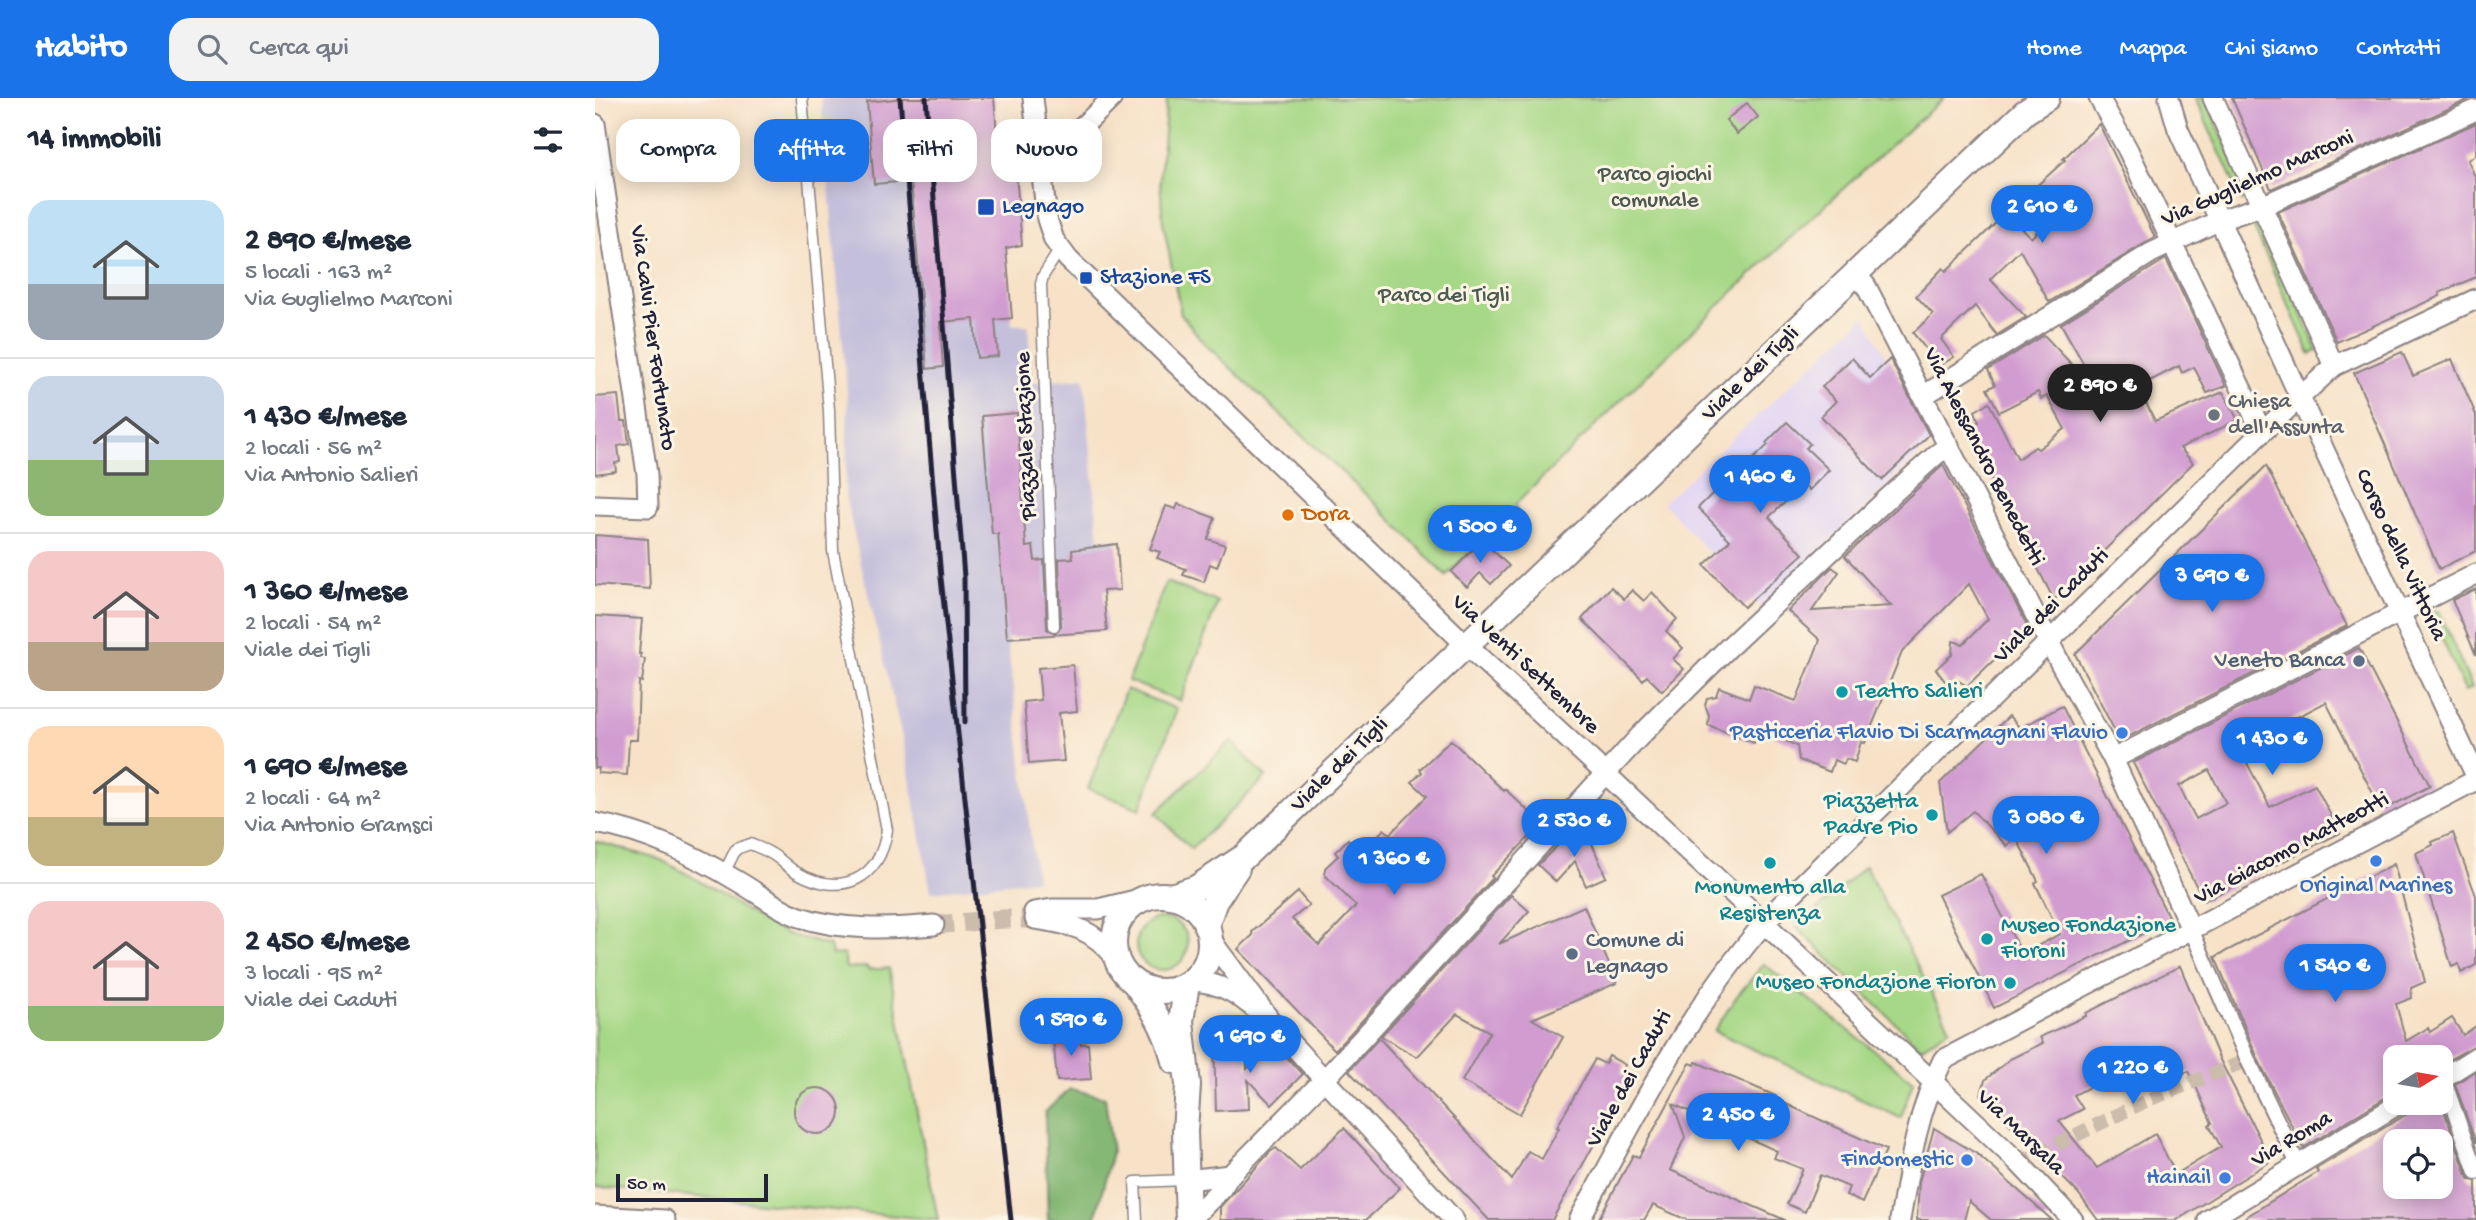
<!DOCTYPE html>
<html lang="it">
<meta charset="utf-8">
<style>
body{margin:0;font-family:"Gochi Hand",sans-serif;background:#f2f2f3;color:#1f2937;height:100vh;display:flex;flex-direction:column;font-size:26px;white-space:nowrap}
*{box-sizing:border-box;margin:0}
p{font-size:23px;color:#747a83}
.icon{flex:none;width:38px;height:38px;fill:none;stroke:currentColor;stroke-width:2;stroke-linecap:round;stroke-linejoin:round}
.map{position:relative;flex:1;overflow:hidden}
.sheet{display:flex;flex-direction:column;background:#fff;width:595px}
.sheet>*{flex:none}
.banner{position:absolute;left:21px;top:21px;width:665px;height:63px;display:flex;gap:14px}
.needle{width:46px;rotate:79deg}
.buttons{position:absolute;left:1788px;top:947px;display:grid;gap:14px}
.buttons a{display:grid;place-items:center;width:70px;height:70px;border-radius:14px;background:#fff;box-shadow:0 4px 18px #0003;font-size:35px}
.scale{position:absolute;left:21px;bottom:18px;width:152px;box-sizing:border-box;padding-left:7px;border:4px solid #22223b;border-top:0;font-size:19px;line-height:24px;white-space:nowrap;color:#22223b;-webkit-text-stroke:5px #fcf5e5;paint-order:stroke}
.price{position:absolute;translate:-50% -60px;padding:0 16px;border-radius:24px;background:#1a73e8;color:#fff;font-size:23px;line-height:46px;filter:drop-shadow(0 2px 4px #0008)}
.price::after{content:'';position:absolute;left:50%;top:42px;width:21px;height:16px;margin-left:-10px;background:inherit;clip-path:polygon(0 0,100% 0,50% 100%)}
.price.current{background:#222;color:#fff}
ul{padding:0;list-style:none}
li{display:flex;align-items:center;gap:21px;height:175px;padding:0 28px}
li+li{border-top:2px solid #e0e1e3}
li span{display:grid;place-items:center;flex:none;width:196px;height:140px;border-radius:21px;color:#555}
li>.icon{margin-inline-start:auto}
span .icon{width:84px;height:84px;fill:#fffc;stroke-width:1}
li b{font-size:30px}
h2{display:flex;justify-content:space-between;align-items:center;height:84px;padding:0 28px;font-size:30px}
.tag{padding:0 24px;border-radius:21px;background:#fff;box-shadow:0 4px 18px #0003;font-size:24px;line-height:63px}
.tag.current{background:#1a73e8;color:#fff}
header{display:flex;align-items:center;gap:42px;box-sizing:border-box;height:98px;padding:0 35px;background:#1a73e8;color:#fff}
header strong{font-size:33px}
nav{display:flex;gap:38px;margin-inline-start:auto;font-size:24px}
.search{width:490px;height:63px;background:#f2f2f3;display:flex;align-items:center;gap:18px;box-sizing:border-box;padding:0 24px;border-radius:21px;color:#747a83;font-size:26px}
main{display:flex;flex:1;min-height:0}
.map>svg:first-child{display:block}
</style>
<header>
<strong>Habito</strong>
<div class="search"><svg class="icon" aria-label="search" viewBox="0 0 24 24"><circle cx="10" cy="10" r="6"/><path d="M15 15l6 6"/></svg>Cerca qui</div>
<nav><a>Home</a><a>Mappa</a><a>Chi siamo</a><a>Contatti</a></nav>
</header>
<main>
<section class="sheet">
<h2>14 immobili<svg class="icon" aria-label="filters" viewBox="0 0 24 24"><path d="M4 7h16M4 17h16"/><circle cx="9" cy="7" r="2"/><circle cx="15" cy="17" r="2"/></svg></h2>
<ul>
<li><span style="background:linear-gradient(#bfe0f5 60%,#9aa5b1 0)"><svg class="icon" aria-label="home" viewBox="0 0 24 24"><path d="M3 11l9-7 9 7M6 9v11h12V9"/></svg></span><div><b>2 890 €/mese</b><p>5 locali · 163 m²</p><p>Via Guglielmo Marconi</p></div></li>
<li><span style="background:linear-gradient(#c9d6e8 60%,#8fb573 0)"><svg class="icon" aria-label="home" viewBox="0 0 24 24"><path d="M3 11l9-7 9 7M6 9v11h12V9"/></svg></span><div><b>1 430 €/mese</b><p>2 locali · 56 m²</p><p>Via Antonio Salieri</p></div></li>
<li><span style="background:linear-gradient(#f6c9c9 65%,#b9a48a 0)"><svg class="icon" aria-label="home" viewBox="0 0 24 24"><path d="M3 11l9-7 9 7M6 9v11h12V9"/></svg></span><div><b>1 360 €/mese</b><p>2 locali · 54 m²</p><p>Viale dei Tigli</p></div></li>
<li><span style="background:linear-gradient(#ffd9b3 65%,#c2b280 0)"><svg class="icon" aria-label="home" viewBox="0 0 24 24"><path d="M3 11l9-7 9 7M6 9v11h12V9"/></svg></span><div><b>1 690 €/mese</b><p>2 locali · 64 m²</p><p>Via Antonio Gramsci</p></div></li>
<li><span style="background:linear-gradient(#f6c9c9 75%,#8fb573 0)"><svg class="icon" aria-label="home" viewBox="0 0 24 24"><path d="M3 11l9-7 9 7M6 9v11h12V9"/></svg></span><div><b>2 450 €/mese</b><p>3 locali · 95 m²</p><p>Viale dei Caduti</p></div></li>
</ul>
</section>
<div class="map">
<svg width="1881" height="1122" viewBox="0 0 1881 1122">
<rect width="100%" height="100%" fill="#fcf5e5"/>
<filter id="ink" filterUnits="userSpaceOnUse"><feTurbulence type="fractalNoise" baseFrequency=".0143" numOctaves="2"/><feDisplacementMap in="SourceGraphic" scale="14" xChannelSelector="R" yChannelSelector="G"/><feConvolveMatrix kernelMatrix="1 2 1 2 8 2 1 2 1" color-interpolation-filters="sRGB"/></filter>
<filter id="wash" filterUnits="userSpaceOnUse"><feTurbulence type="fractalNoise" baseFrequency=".00686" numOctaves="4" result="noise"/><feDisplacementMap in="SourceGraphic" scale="28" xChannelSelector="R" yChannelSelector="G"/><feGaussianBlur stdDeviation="1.57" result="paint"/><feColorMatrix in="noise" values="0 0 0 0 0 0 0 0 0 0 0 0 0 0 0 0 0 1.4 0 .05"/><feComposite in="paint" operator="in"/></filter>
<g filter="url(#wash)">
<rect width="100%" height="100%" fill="#f7e2c8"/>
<polygon fill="#e0d4f4" points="1270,218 1336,345 1166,510 1068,405"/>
<polygon fill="#c4c0db" points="226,0 399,0 404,60 408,60 416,148 416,150 411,151 417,227 433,227 437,285 489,280 504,442 521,441 525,492 508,493 512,533 412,540 441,782 336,794 310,652 250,398 253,304"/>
<g fill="#a7d887" stroke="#647d61" stroke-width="2">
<path d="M572,0h777c-148,130 -289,268 -429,407l2,3 -25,25 -2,-1 -44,44 -69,-71 -173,-162 -23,-29 -18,-92 -3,-42z"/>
<polygon points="1600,0 1610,0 1655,99 1647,103"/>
<polygon points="1665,119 1723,253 1715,256 1656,123"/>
<polygon points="571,484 623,504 585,603 533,583"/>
<polygon points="1844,513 1877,590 1870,593 1836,516"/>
<polygon points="531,591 582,611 545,711 493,691"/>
<polygon points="636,643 671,679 596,751 561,715"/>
<polygon points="0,743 66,762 96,778 170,825 192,836 235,848 237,857 249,856 251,870 272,869 273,872 294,870 343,1122 0,1089"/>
<polygon points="1270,768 1355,930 1326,950 1202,830"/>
<circle cx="567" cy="846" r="26"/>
<polygon points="1169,866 1318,983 1306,1020 1119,933 1142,898"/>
</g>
<polygon fill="#85b874" stroke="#546d58" stroke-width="2" points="475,991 510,999 517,1054 500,1122 453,1122 450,1014"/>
<g id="blocks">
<g fill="#d19dd1" fill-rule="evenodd">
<polygon points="309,0 399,0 404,60 408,60 409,65 420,64 427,147 411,150 417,220 400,222 403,258 382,260 379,221 345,224 348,269 332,271 316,83 279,86 272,4"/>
<polygon points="1637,0 1871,0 1873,2 1676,91"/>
<polygon points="1152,5 1163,19 1142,36 1131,22"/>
<polygon points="1881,25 1881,57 1873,62 1881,81 1881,179 1844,195 1845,198 1742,244 1683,114"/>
<polygon points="1504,26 1560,139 1454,204 1425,152 1395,181 1431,219 1402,237 1380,208 1346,241 1359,259 1341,270 1331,251 1318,235 1338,216 1321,198 1348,170 1351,173 1405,121 1409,125 1403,114 1408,110 1436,140 1459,116 1435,94 1470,62 1468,61"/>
<polygon points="1571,161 1631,288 1612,295 1599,269 1587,275 1584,268 1543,289 1560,323 1628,294 1643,322 1585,350 1598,365 1459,502 1371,330 1384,324 1380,313 1394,305 1423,361 1440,349 1443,351 1470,331 1452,298 1446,301 1443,294 1404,314 1392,291 1400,287 1393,272 1449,237 1496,287 1499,284 1466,226"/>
<polygon points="1807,254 1818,278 1857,261 1881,317 1881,453 1844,471 1759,275"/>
<polygon points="1257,260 1275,280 1295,261 1334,337 1287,382 1226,318 1241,303 1227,289"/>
<polygon points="23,297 26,323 31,323 34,346 23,348 25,364 20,365 21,373 0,376 0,299"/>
<polygon points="422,315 431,449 438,448 440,463 449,462 452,531 460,535 466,528 464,461 478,460 477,452 522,446 525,492 508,493 512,533 412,540 403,436 397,436 387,318"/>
<polygon points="1192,324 1215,346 1211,350 1234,372 1214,392 1209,387 1174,419 1208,456 1149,509 1109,467 1135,442 1103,410 1124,389 1127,391 1173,347 1171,345"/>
<polygon points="1348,367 1433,529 1372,588 1362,582 1355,590 1341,571 1357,556 1358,543 1368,546 1393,521 1374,486 1307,554 1270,645 1266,644 1260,664 1251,661 1249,666 1239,662 1235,674 1204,662 1202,648 1164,631 1159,645 1113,627 1114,617 1110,607 1112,600 1121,598 1124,589 1154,601 1159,587 1201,603 1225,542 1193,513 1237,469 1244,474 1217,513 1296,508 1250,458"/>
<polygon points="1671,368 1752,528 1525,643 1480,556"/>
<polygon points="583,406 620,420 613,441 630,447 622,469 615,466 609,484 588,477 591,471 562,460 565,454 555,451 571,408 581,411"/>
<polygon points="0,437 53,441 55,491 0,487"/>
<polygon points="887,442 914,468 896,486 885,475 872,489 856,474"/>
<polygon points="1016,489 1029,501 1037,492 1049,503 1057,494 1082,521 1071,533 1088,550 1078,561 1089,571 1067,593 1052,578 1048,582 987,521"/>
<polygon points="1881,491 1881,557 1857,502"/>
<polygon points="1,518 47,521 44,556 46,556 46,560 50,561 47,584 44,583 42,642 34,642 32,677 3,675 4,670 0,670"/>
<path d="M1764,550l71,138 -48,25 -56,-109 -69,36 7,16 -17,9 23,44 45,-22 25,48 -136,68 -71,-138zM1614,672l17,33 -30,16 -17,-33z"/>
<polygon points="478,567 482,613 464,615 469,663 434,666 429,604 446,602 443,570"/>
<polygon points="1467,608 1575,822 1399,910 1343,797 1386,776 1427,856 1465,836 1440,785 1443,783 1421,739 1412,748 1378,713 1352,734 1345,685 1414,618 1425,630"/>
<polygon points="856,642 909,693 910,691 947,726 896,778 898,780 740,952 643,851 658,837 657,834 703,794 714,807 697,821 724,847 761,808 730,777 730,770 743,758 740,754 753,741 766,755 789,731 795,736 832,698 817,684 827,674 825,671"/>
<polygon points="977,733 993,736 1011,779 991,788 980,763 961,784 943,767"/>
<polygon points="1858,735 1881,798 1881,867 1866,875 1864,866 1857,869 1821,755 1838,747 1837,744"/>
<polygon points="1799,766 1830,884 1816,890 1817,900 1801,906 1811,943 1833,930 1835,934 1857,920 1868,937 1881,928 1881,947 1846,966 1846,959 1801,959 1801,993 1708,1050 1664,963 1620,859"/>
<polygon points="916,797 934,813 904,846 989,808 1022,885 937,921 968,939 925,1016 867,983 895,934 862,916 822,959 786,938"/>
<path d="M1585,868l39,92 52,103 -94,59h-79l-20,-27 -97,-98 4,-15 25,-21 33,-16 -3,-6 46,-21v-3zM1569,949l15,28 10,-4 23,52 -3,2 12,22 -45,27 -21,-40 -58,34 -38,-47 24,-12 -9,-14z"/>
<polygon points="485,934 486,946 493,946 496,981 462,983 458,937"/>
<polygon points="784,940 917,1082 933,1053 947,1061 964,1030 962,1029 1000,961 1010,966 1014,958 1030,967 1026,975 1036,980 957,1122 894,1122 754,973"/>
<polygon points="651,944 652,971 678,945 708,976 677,1007 653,982 654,1011 621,1013 619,945"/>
<polygon points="1101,964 1181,998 1180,1001 1291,1052 1267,1105 1251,1097 1254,1089 1225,1077 1210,1114 1192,1106 1208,1071 1179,1060 1182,1053 1078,1006 1090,1039 1075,1072 1190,1122 1092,1122 1058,1107 1049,1122 1003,1122 1038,1057 1044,1059 1095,965 1100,967"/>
<polygon points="1881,973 1881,1045 1860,986"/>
<circle cx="222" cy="1013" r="23"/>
<path d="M1832,1004h14l26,73 3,5 6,1v39h-235l77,-48 -2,-3zM1794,1043h52v45h-45v-28z"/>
<polygon points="749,1030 805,1090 771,1122 625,1122 625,1109 675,1054 681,1050 705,1072"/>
<polygon points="1339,1030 1382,1056 1457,1122 1396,1122 1374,1103 1369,1122 1322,1122 1324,1084"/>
</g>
</g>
</g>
<g filter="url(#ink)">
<use href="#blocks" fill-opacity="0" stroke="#8c8282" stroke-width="2"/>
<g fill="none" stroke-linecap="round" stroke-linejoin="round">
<polyline stroke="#ccbcac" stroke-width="14" stroke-dasharray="14 7" stroke-linecap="butt" points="1424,1065 1553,1002 1653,962"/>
<polyline stroke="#ccbcac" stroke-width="19" stroke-dasharray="19 10" stroke-linecap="butt" points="339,827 408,821 440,821"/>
<defs>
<g id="service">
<polyline points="459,528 446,186 448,178 465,151"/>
<path d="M129,775l12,-24 14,-5c7,3 14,5 20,9 10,5 17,14 26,19 45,26 84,8 91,-42l-54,-279 -4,-141 -27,-312"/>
<polyline points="542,1122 540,1084 591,1082"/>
</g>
<g id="pedestrian">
<polyline points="1596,831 1653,962 1703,1066"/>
<polyline points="1848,980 1881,1074"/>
</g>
<g id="minor">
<polyline points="438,0 452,121 459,142 473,161 871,547 1011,676 1424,1065 1478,1122"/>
<polyline points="1504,0 1533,52 1667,334"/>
<polyline points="1574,0 1583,31 1717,326 1881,678"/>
<polyline points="1618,0 1739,268"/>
<polyline points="0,26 52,376 53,409 0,407"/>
<path d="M444,53c33,-12 49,-29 73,-53"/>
<polyline points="1261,176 1271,188 1465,565 1518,661 1596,831"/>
<polyline points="1328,298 1556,155 1625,122 1667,108 1881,12"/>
<polyline points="1518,661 1881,476"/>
<path d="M0,725c52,9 99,32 144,59 19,11 40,28 61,35 42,14 90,12 134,8"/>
<polyline points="439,814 457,811 503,811 549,800"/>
<path d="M440,821c36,5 57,9 81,39"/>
<path d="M595,883c38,1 55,20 83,43l-57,-77 -8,-14"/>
<polyline points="678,926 859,1122"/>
<polyline points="1846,981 1881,959"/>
<polyline points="592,1082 635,1077"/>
<polyline points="0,1118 70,1122"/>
<polyline points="595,1122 626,1091 635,1077 730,981 1045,638 1134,549 1294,399 1342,356 1354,348"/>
<path d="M984,1122c60,-108 114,-221 199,-312l478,-470 78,-72 142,-67"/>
<path d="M1305,1122c9,-53 18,-111 43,-160l533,-280"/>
<polyline points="1613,1122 1807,1004"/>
</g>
<g id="tertiary">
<circle cx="567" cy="845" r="48"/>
<polyline points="576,798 601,790 650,758 1430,14 1452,0"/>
<polyline points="611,828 620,803 642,770"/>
<path d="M539,884c19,26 33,48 40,79"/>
<polyline points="592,886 586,923 593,987 590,1033 593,1122"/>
</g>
</defs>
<use href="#service" stroke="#8c8282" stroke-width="13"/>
<use href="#pedestrian" stroke="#8c8282" stroke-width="18"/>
<use href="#minor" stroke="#8c8282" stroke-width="23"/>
<use href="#tertiary" stroke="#8c8282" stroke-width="28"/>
<use href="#service" stroke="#fff" stroke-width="10"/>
<use href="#pedestrian" stroke="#fff" stroke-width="14"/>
<use href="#minor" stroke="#fff" stroke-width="19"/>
<use href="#tertiary" stroke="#fff" stroke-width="24"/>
<g stroke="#22223b" stroke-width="5">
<polyline points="305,0 346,480 416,1122"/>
<polyline points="331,0 369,479 370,624"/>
</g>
</g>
</g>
<g fill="#1a4fb4" stroke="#fcf5e5" stroke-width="2.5">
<rect x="382" y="100" width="18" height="18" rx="3.5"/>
<rect x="484" y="173" width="14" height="14" rx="3.5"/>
</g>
<circle fill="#6b7280" stroke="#fcf5e5" stroke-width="2.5" cx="1619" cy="317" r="7"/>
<circle fill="#e8710a" stroke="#fcf5e5" stroke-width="2.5" cx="693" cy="417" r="7"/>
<g fill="#5c6f8a" stroke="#fcf5e5" stroke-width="2.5">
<circle cx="1764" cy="563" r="7"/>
<circle cx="977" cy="856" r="7"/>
</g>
<g fill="#0f9aa8" stroke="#fcf5e5" stroke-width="2.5">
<circle cx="1247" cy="594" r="7"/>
<circle cx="1337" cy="717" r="7"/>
<circle cx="1175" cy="765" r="7"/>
<circle cx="1392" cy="841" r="7"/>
<circle cx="1415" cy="885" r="7"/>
</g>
<g fill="#3f7fe0" stroke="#fcf5e5" stroke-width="2.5">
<circle cx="1527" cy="635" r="7"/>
<circle cx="1781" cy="763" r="7"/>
<circle cx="1372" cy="1062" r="7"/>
<circle cx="1630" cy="1080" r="7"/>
</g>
<g text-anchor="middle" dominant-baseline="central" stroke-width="6" stroke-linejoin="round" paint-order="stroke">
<g font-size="23" fill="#4a5952" stroke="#fcf5e5">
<text x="1060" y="77">Parco giochi<tspan x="1060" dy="26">comunale</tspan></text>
<text x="849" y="198">Parco dei Tigli</text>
</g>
<g font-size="23" fill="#22223b" stroke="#fcf5e5">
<text transform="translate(1663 81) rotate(-24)">Via Guglielmo Marconi</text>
<text transform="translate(57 240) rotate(82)">Via Calvi Pier Fortunato</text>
<text transform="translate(1156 276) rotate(-44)">Viale dei Tigli</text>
<text transform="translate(432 338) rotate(-92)">Piazzale Stazione</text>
<text transform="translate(1388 359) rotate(63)">Via Alessandro Benedetti</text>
<text transform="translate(1805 457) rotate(65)">Corso della Vittoria</text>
<text transform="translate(1457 508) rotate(-45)">Viale dei Caduti</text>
<text transform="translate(930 567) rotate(43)">Via Venti Settembre</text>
<text transform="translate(745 667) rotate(-44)">Viale dei Tigli</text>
<text transform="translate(1697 751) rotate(-28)">Via Giacomo Matteotti</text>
<text transform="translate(1035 981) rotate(-61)">Viale dei Caduti</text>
<text transform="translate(1425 1035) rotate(44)">Via Marsala</text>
<text transform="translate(1697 1042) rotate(-31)">Via Roma</text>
</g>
<g font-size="23" fill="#164399" stroke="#fcf5e5" text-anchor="start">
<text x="407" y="109">Legnago</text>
<text x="505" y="180">Stazione FS</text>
</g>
<g font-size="23" fill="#5b616d" stroke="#fcf5e5" text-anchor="start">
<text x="1633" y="304">Chiesa<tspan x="1633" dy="26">dell'Assunta</tspan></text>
</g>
<g font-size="23" fill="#c56008" stroke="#fcf5e5" text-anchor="start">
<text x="707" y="417">Dora</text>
</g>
<g font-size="23" fill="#4e5e75" stroke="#fcf5e5" text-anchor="end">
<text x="1750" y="563">Veneto Banca</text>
<text x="991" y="843" text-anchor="start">Comune di<tspan x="991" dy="26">Legnago</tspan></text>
</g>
<g font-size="23" fill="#0d838f" stroke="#fcf5e5" text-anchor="start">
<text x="1261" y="594">Teatro Salieri</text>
<text x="1323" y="704" text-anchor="end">Piazzetta<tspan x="1323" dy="26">Padre Pio</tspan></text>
<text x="1175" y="790" text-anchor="middle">Monumento alla<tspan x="1175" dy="26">Resistenza</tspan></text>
<text x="1406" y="828">Museo Fondazione<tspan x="1406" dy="26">Fioroni</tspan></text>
<text x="1401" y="885" text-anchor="end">Museo Fondazione Fioron</text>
</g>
<g font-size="23" fill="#366cbe" stroke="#fcf5e5" text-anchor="end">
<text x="1513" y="635">Pasticceria Flavio Di Scarmagnani Flavio</text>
<text x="1781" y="788" text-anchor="middle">Original Marines</text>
<text x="1358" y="1062">Findomestic</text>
<text x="1616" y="1080">Hainail</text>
</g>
</g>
</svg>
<div class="buttons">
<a><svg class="needle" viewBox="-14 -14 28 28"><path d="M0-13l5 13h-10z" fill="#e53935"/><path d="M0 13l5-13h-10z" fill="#747a83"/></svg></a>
<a><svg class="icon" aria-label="locate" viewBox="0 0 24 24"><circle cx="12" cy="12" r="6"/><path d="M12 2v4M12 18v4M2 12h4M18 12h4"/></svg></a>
</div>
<div class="scale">50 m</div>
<b class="price" style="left:1447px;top:147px">2 610 €</b>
<b class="price current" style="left:1505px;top:326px">2 890 €</b>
<b class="price" style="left:1165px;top:417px">1 460 €</b>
<b class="price" style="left:885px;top:467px">1 500 €</b>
<b class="price" style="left:1617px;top:516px">3 690 €</b>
<b class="price" style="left:1677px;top:679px">1 430 €</b>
<b class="price" style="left:1451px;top:758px">3 080 €</b>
<b class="price" style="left:979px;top:761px">2 530 €</b>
<b class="price" style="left:799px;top:799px">1 360 €</b>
<b class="price" style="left:1740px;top:906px">1 540 €</b>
<b class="price" style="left:476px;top:960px">1 590 €</b>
<b class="price" style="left:655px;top:977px">1 690 €</b>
<b class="price" style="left:1538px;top:1008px">1 220 €</b>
<b class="price" style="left:1143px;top:1055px">2 450 €</b>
<div class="banner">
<a class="tag">Compra</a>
<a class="tag current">Affitta</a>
<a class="tag">Filtri</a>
<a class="tag">Nuovo</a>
</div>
</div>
</main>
